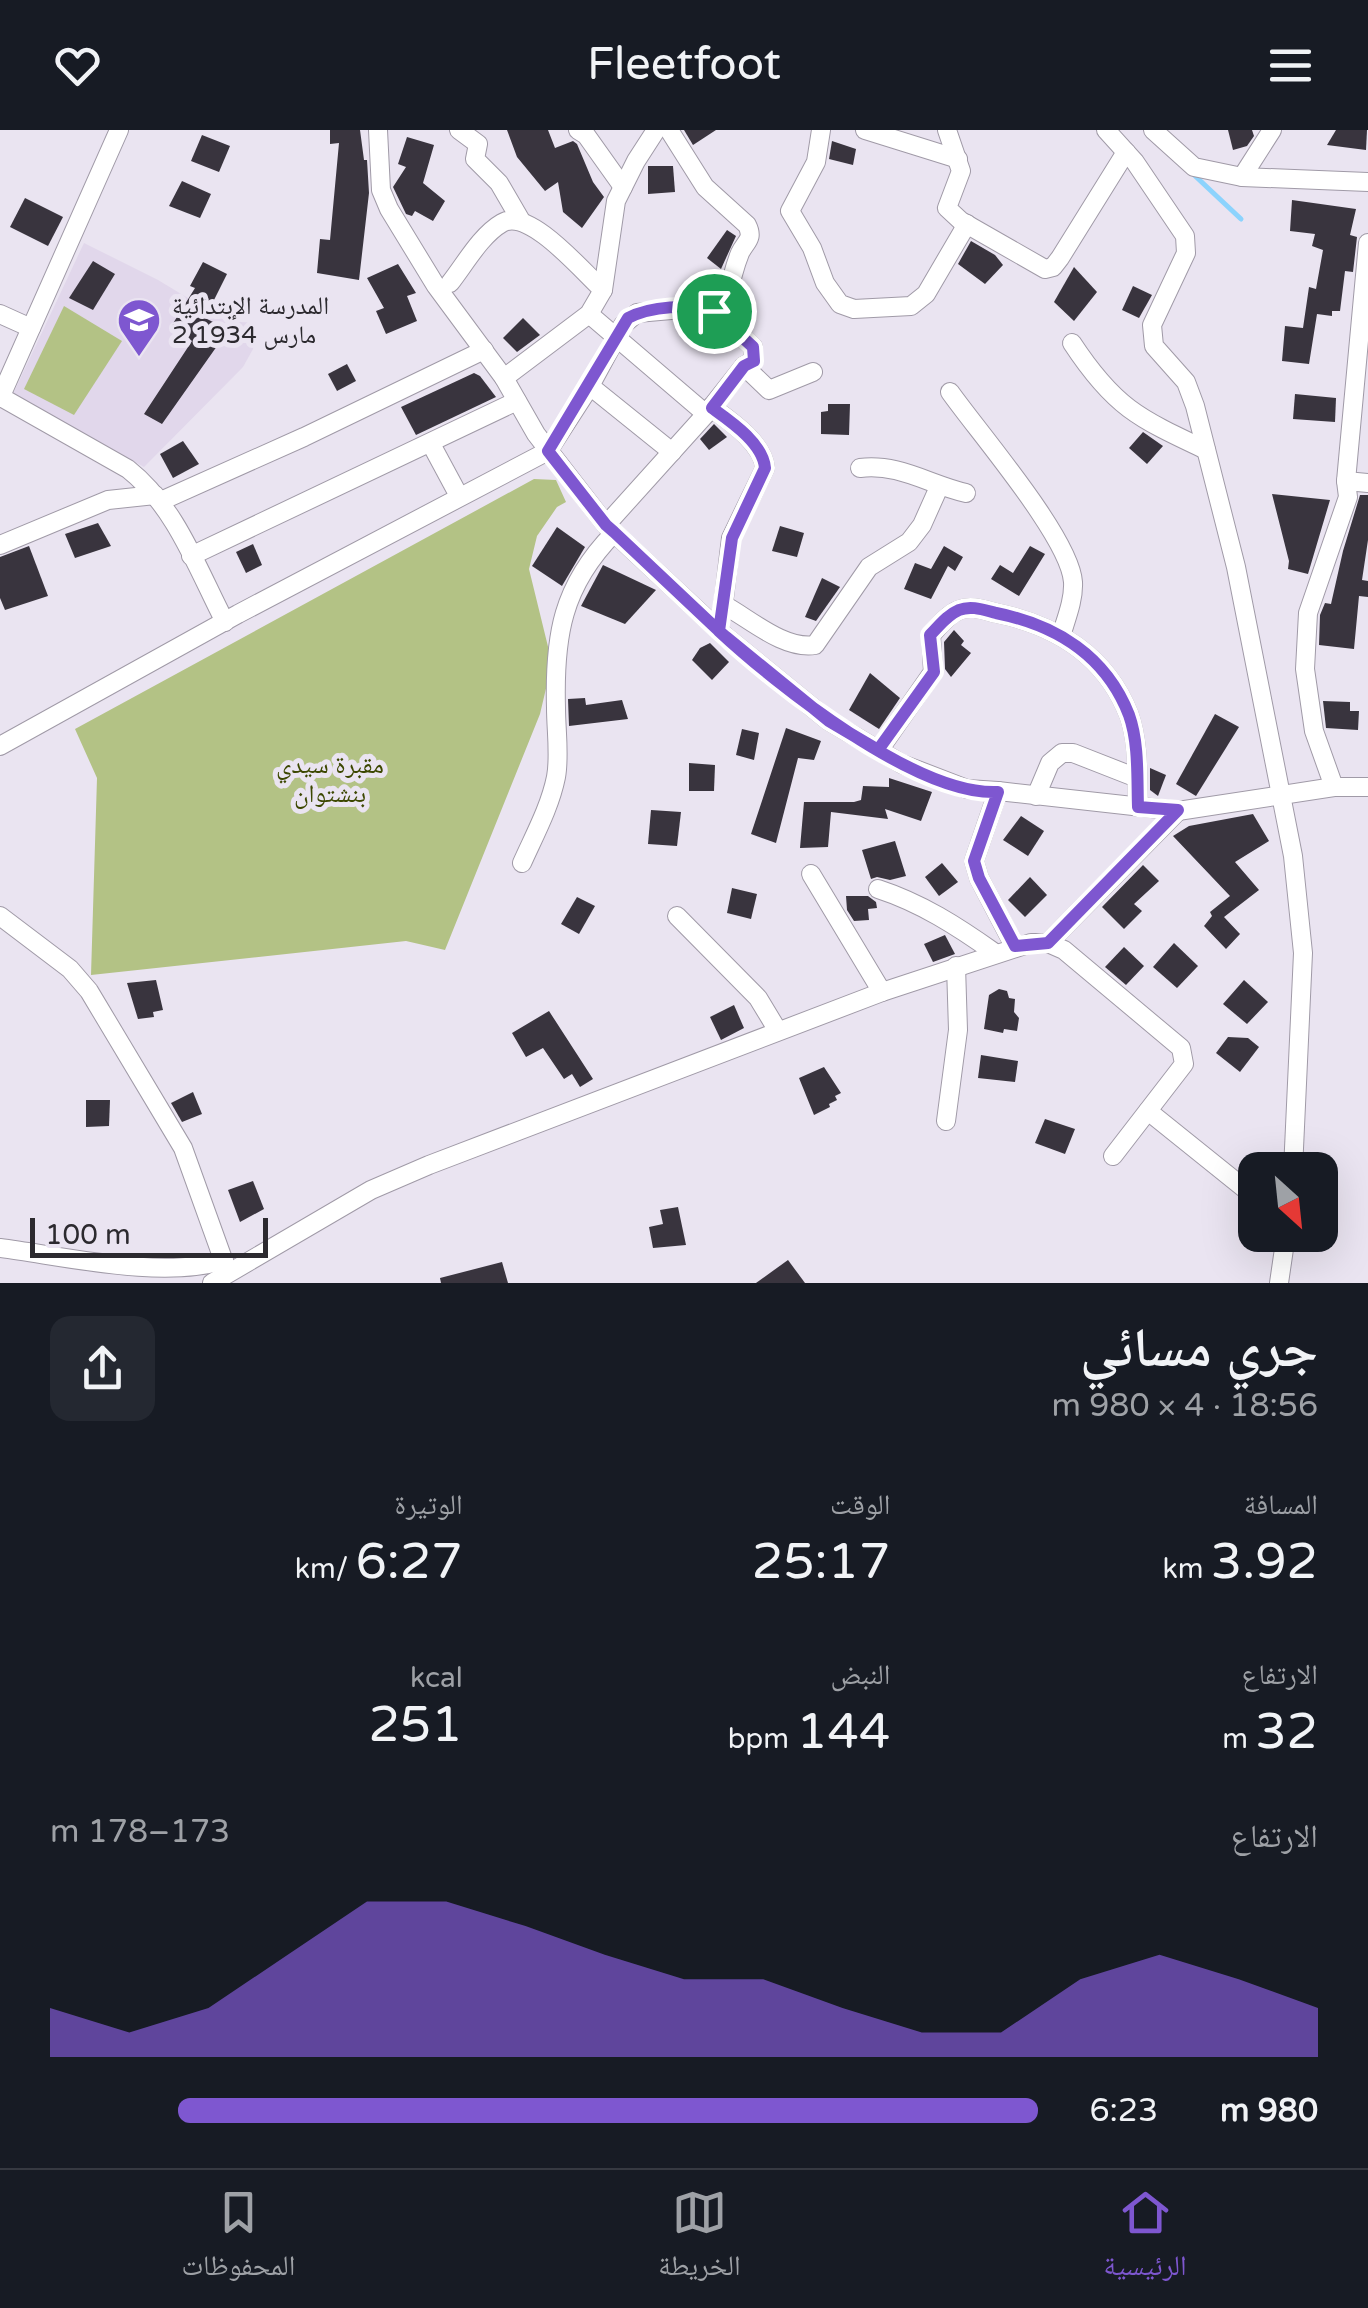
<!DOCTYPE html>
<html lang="ar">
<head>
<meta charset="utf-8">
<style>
	:root { --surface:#171b24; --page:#242831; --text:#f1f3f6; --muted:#9ea1a6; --line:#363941; --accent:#7e57d0 }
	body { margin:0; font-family:"Varela Round","Noto Naskh Arabic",sans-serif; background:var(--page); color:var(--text); direction:rtl; height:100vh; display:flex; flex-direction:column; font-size:38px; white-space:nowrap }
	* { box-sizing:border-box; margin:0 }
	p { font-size:32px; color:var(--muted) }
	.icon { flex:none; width:55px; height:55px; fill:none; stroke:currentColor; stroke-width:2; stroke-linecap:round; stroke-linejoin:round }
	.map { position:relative; height:1153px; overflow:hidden; direction:ltr }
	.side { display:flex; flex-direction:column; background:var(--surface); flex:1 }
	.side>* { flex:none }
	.needle { width:65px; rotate:153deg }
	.controls { position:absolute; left:1238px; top:1022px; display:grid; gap:20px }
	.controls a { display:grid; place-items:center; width:100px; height:100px; border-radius:20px; background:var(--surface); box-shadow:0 10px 40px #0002; font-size:50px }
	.scale { position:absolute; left:30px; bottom:25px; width:238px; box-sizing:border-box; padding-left:10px; border:5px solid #2c2a2f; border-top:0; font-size:28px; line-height:35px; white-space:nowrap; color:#2c2a2f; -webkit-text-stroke:8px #eae4f1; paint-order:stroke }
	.pin { position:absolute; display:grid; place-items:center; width:85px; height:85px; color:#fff; margin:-42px; border:5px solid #fff; border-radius:50%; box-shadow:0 2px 10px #0007 }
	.round { display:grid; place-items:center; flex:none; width:105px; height:105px; border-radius:20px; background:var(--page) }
	.overview { display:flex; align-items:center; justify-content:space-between; height:170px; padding:0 50px }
	h1 { font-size:55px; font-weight:600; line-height:75px }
	.stats { display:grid; grid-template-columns:repeat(3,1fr); gap:15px; height:170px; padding:10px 50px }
	.stats div { display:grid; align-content:center }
	.stats b { font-size:50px; font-weight:600 }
	.stats small { font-size:28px; font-weight:400 }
	.stats p { font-size:28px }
	.chart { height:280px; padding:20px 50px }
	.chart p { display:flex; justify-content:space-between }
	.chart svg { width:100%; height:180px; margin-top:10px; fill:var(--accent); opacity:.7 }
	ul { padding:0 50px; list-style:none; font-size:32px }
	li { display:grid; grid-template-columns:160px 120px 1fr; align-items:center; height:75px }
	li i { height:25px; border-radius:12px; background:var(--accent) }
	header { display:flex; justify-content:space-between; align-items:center; height:130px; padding:0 50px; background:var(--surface); font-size:45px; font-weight:600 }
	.tab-bar { display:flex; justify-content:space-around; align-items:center; height:140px; border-top:2px solid var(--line); background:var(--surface); font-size:28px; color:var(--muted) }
	.tab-bar a { display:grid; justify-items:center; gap:5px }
	.tab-bar .current { color:var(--accent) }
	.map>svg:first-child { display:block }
	.built { fill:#e1d7eb }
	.green { fill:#b3c285 }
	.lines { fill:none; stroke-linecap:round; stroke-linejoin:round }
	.stream { stroke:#8cd3fd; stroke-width:5 }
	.building { fill:#39343e }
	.street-casing { stroke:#a09aa7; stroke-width:20 }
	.street { stroke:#fff; stroke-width:18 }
	.route-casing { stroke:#fff; stroke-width:20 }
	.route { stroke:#7e57d0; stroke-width:12 }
	.labels { text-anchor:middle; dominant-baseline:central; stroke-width:10; stroke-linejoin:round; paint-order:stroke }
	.poi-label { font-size:25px; fill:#2c2a2f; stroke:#eae4f1; text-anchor:start }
	.park-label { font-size:25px; fill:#3c4701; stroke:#eae4f1 }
</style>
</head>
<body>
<header><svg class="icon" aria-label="menu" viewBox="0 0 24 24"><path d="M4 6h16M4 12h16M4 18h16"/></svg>Fleetfoot<svg class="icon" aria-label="heart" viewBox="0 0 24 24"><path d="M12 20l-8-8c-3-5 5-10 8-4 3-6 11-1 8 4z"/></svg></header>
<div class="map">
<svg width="1368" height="1153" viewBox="0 0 1368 1153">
	<rect width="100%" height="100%" fill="#eae4f1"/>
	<path class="built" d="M 84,113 L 158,150 L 226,191 L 256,193 L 253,219 L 243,237 L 144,337 L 13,264 Z"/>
	<g class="green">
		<path d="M 64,176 L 122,211 L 74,285 L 24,259 Z"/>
		<path d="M 534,349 L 556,350 L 566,372 L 557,377 L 537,406 L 529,439 L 552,533 L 540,584 L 445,820 L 406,811 L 91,845 L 97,648 L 75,599 Z"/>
	</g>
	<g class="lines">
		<path class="stream" d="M 1192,43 L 1241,89"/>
	</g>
	<g class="building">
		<path d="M 330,0 L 360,0 L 364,30 L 367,30 L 369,63 L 359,150 L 317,143 L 320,109 L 330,110 L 339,13 L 330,14 Z"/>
		<path d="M 507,0 L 548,0 L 555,18 L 573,11 L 577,14 L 593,52 L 604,67 L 582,98 L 563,82 L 558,52 L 545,61 L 517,27 Z"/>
		<path d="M 684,0 L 716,0 L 693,15 Z"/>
		<path d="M 1228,0 L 1252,0 L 1254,6 L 1247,16 L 1233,20 Z"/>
		<path d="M 1336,0 L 1367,0 L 1366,20 L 1327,15 Z"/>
		<path d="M 202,5 L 230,16 L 219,42 L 191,31 Z"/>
		<path d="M 407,7 L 434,15 L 423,53 L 445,71 L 433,91 L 415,81 L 412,86 L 406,84 L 393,57 L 406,37 L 398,34 Z"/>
		<path d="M 832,11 L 856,19 L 853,35 L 829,29 Z"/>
		<path d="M 648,36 L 673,36 L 675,62 L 648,64 Z"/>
		<path d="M 182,51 L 211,64 L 200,88 L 169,76 Z"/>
		<path d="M 25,68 L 63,87 L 48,116 L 10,97 Z"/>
		<path d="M 1292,70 L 1356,79 L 1350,105 L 1357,107 L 1353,142 L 1345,141 L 1340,181 L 1332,181 L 1332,186 L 1317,184 L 1309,234 L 1282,231 L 1285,196 L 1303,198 L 1309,157 L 1316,159 L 1323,120 L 1312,116 L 1315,104 L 1290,101 Z"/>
		<path d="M 727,100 L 736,106 L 721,139 L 707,128 Z"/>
		<path d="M 971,111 L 995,125 L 1003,135 L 985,154 L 958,134 Z"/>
		<path d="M 93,131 L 115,144 L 93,180 L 69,168 Z"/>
		<path d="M 203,132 L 227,144 L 205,188 L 213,192 L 206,201 L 222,209 L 162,294 L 144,284 L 192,211 L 172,195 L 195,158 L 190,156 Z"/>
		<path d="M 398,134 L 416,163 L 407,166 L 417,191 L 386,204 L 376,181 L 384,178 L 367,148 Z"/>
		<path d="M 1074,137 L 1097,162 L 1074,191 L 1054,172 Z"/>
		<path d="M 1133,156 L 1152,165 L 1139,188 L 1122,180 Z"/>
		<path d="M 523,188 L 540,205 L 517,222 L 503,208 Z"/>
		<path d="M 347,234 L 356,251 L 337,261 L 328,244 Z"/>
		<path d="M 474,243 L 480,246 L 496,267 L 416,305 L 401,277 Z"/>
		<path d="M 1295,264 L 1336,268 L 1335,292 L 1293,289 Z"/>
		<path d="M 828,274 L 850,274 L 849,305 L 821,304 L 821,282 L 828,281 Z"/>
		<path d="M 714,294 L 727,307 L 709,320 L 700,309 Z"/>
		<path d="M 1143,302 L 1163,316 L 1147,334 L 1129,318 Z"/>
		<path d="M 183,311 L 199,334 L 173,348 L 160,324 Z"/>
		<path d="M 1272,364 L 1330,370 L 1308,444 L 1288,439 L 1289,431 Z"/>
		<path d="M 1360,365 L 1368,365 L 1368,410 L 1362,450 L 1368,451 L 1368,467 L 1359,466 L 1354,519 L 1319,515 L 1320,485 L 1325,473 L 1331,474 L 1343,421 Z"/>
		<path d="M 98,393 L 111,416 L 75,428 L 65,404 Z"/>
		<path d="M 780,396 L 804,403 L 797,427 L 772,421 Z"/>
		<path d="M 557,397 L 585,417 L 562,456 L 532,436 Z"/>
		<path d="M 253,414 L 262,435 L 246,443 L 236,422 Z"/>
		<path d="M 29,416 L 48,466 L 5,480 L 0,468 L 0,427 Z"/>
		<path d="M 944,416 L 963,427 L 955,441 L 948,436 L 931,469 L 904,459 L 915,433 L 931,439 Z"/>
		<path d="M 1030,416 L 1045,424 L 1019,466 L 991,449 L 1000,435 L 1013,443 Z"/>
		<path d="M 603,435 L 656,460 L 625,494 L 581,476 Z"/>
		<path d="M 822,448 L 840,457 L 816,491 L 805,487 Z"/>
		<path d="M 954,500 L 964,511 L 961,515 L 971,523 L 951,547 L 945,539 L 944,512 Z"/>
		<path d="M 710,513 L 729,532 L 712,550 L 692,530 L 700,518 Z"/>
		<path d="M 870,543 L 900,568 L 879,599 L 849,580 Z"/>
		<path d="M 585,568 L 586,575 L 622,570 L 628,589 L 569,596 L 568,569 Z"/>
		<path d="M 1323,571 L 1350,572 L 1350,581 L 1359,581 L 1358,600 L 1326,598 Z"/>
		<path d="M 1215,584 L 1239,597 L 1196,666 L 1176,654 Z"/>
		<path d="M 786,598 L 821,611 L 814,630 L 798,628 L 776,713 L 751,704 Z"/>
		<path d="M 742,599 L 759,603 L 754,630 L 736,625 Z"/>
		<path d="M 689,633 L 715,635 L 714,661 L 689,661 Z"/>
		<path d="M 1150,638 L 1166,645 L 1158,666 L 1150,660 Z"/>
		<path d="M 889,648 L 932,662 L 921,691 L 885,679 L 888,689 L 831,682 L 828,717 L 800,718 L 804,672 L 854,672 L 861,670 L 863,656 L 889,657 Z"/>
		<path d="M 651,680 L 681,682 L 677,716 L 648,714 Z"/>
		<path d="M 1253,684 L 1269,711 L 1235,732 L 1259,760 L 1224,787 L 1240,804 L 1226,819 L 1204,796 L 1212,786 L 1210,782 L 1230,766 L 1173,706 L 1189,696 Z"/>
		<path d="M 1021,686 L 1044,701 L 1028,726 L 1003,710 Z"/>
		<path d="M 895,711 L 906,746 L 890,750 L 877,747 L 871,749 L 862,720 Z"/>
		<path d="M 942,733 L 958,752 L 939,766 L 925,747 Z"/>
		<path d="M 1143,735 L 1159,751 L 1134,774 L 1142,781 L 1124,799 L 1102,777 Z"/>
		<path d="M 1030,747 L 1047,765 L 1025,787 L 1008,770 Z"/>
		<path d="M 732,758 L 757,764 L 751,789 L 727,783 Z"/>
		<path d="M 846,766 L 868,766 L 876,772 L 877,778 L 868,779 L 869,790 L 854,791 L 847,780 Z"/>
		<path d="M 577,767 L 595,776 L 579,804 L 561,794 Z"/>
		<path d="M 945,805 L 955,824 L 933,832 L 924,814 Z"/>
		<path d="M 1174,813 L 1198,836 L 1177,858 L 1153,837 Z"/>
		<path d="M 1124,817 L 1144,836 L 1126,855 L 1105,837 Z"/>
		<path d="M 156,850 L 163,880 L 153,882 L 154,887 L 138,889 L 127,853 Z"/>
		<path d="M 1244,850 L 1268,872 L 1247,894 L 1223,874 Z"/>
		<path d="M 999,859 L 1007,861 L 1009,868 L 1015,869 L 1014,882 L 1019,888 L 1017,901 L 1004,899 L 1003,903 L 984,899 L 989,865 Z"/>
		<path d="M 734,875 L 744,898 L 721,910 L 710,887 Z"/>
		<path d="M 549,881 L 593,949 L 580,957 L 572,944 L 564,949 L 543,918 L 526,927 L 512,903 Z"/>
		<path d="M 1228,907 L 1248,908 L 1259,917 L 1240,942 L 1216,923 Z"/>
		<path d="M 981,925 L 1018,931 L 1015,952 L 978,948 Z"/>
		<path d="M 824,937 L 841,963 L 835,966 L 837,970 L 829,974 L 830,977 L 814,985 L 799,948 Z"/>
		<path d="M 193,962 L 202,984 L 182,992 L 171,973 Z"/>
		<path d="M 86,970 L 110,970 L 109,996 L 86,997 Z"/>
		<path d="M 1045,989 L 1075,999 L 1065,1024 L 1035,1013 Z"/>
		<path d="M 253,1051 L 264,1079 L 240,1092 L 228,1060 Z"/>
		<path d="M 678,1077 L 686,1115 L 653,1118 L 649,1097 L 663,1094 L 660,1080 Z"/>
		<path d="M 788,1130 L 805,1153 L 756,1153 Z"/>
		<path d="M 502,1132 L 508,1153 L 441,1153 L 440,1148 Z"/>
	</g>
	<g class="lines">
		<g class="street-casing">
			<g id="street">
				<path d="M 378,0 L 381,60 L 389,79 L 436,156 L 504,248 L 536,304 L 606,395 L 726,507 L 829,591 L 902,634 L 967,659 L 998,661 L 1178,681 L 1334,657 L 1368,657"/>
				<path d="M 459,0 L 478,14 L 475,29 L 499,53 L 520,89"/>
				<path d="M 578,0 L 586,5 L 623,57"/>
				<path d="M 669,0 L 705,57 L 747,95 C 754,109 746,111 740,123 C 729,150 735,155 714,181"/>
				<path d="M 821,0 L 816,32 L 790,81 L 812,118 L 825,153 L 840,174 L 854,179 L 911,176 L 926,164 L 967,94"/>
				<path d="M 865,0 L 958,29"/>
				<path d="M 947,0 L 961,41 L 947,78 L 961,91 L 1045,139 L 1053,137 L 1060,128 L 1126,22"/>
				<path d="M 1106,0 L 1135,32 L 1185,106 L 1186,123 L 1152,195 L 1154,216 L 1186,252 L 1195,276 L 1236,437 L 1293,726 L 1303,823 L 1293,1040"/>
				<path d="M 1153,0 L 1194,37 L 1242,47 L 1272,0"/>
				<path d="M 1242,47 L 1368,52"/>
				<path d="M 450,153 C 465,134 481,105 502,93 C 529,77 583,142 603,160 L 589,184 L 504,248"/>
				<path d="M 603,160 L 616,71 L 636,31 L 656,0"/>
				<path d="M 0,184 L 31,198"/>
				<path d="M 589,184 L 706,284"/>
				<path d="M 1072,213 C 1114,277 1138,288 1206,320"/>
				<path d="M 590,256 L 672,322"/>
				<path d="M 950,262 C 979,303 1070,408 1073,452 C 1074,470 1066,489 1061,506"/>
				<path d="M 1,267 L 128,339 C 176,377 197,438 225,492"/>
				<path d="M 0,268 L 119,0"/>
				<path d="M 711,277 C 730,291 763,313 765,338 L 731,408 L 722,485"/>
				<path d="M 431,314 L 459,366"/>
				<path d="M 860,338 C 899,333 930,355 966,363"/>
				<path d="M 1346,351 L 1368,353"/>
				<path d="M 161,371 L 304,307 L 484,220"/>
				<path d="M 606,395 L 706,284 L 744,236"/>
				<path d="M 0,415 L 108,370 L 155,365"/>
				<path d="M 191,426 L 517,271"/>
				<path d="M 724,475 C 750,489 784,520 815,515 L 869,437 L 909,412 L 922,395 L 939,357"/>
				<path d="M 0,616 L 238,484 L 548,321 L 590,256 L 623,195 L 637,183 L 694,178 L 714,181 L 753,217 L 753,231 L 744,236 L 769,260 L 813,242"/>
				<path d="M 879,620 L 933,542 L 931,505 C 939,496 947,485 959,480 C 971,475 984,480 996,483 C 1056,495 1106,526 1129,585 C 1139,613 1137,647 1138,677"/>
				<path d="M 1334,657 L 1314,601 L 1305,539 L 1308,483 L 1348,367 L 1346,351 L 1368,113"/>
				<path d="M 998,661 L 974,731 L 979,748 L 1015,817"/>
				<path d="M 1036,666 L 1050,633 L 1062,623 L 1073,623 L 1137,648"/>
				<path d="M 522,733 C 534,706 550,677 556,647 C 560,626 556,600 556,578 C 554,506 562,456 614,403"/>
				<path d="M 811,744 L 882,862"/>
				<path d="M 878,759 C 921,773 957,796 995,823"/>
				<path d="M 0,786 L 70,839 L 89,861 L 183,1018 L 228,1143"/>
				<path d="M 677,786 L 758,868 L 778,901"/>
				<path d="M 1048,813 L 1178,681"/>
				<path d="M 1148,981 L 1255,1067"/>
				<path d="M 946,991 L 958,900 L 956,836"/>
				<path d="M 0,1118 C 63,1126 164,1150 224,1130"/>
				<path d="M 212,1153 L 371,1060 L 429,1035 L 882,862 L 1031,813 L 1048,813 L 1064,820 L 1181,918 L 1184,934 L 1113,1026"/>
				<path d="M 1279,1153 L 1286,1105"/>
			</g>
		</g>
		<use href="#street" class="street"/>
	</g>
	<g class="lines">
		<g class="route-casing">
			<path id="route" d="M 714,181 L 753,217 L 754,231 L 744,236 L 712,278 C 730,291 763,313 765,338 L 732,408 L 719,501 C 777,555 917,666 998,662 L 974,731 L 979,748 L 1015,816 L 1048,813 L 1178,680 L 1138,677 C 1137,648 1139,613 1129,585 C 1106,526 1056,495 996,483 C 984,480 971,475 959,480 C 947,485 939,496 930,505 L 934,542 L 878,620 L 829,591 L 726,507 L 719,501 L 614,402 L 606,395 L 548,321 L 628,188 C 651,176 689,174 714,181"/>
		</g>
		<use href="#route" class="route"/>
	</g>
	<defs>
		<g id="school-pin" transform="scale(2.25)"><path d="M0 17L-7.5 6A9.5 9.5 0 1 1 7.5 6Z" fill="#7e57d0" stroke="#eae4f1"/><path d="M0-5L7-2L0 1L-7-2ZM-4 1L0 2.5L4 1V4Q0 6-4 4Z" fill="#fff"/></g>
	</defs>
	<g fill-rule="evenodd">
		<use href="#school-pin" x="139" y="190"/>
	</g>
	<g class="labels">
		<g class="poi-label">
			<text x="172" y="176">المدرسة الإبتدائية<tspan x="172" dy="29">2 مارس 1934</tspan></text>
		</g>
		<g class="park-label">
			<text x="330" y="635">مقبرة سيدي<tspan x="330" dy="29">بنشتوان</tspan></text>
		</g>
	</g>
</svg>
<div class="controls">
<a><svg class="needle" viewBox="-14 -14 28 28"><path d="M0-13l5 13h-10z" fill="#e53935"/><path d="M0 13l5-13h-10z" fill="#9ea1a6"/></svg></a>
</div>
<div class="scale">100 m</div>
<div class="pin" style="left:714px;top:181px;background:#1e9e55"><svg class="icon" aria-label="arrive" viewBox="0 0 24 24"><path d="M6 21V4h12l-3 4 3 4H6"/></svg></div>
</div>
<section class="side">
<div class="overview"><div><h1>جري مسائي</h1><p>18:56 · 4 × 980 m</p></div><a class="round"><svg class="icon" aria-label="share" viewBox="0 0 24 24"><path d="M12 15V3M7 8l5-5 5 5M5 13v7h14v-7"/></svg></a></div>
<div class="stats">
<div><p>المسافة</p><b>3.92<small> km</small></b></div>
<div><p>الوقت</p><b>25:17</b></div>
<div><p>الوتيرة</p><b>6:27<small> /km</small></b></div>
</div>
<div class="stats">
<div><p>الارتفاع</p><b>32<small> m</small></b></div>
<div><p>النبض</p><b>144<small> bpm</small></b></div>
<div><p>kcal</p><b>251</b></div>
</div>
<div class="chart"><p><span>الارتفاع</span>173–178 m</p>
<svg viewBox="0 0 160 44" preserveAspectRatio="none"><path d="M0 44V32L10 38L20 32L30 19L40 6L50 6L60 12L70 19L80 25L90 25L100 32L110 38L120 38L130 25L140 19L150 25L160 32V44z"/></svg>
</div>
<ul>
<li><b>980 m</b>6:23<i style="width:87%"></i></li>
</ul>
</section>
<nav class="tab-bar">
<a class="current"><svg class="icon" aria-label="home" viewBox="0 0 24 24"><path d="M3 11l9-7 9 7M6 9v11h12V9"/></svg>الرئيسية</a>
<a><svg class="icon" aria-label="map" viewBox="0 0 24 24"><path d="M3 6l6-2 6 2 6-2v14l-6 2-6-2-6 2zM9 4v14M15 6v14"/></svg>الخريطة</a>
<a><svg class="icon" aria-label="saved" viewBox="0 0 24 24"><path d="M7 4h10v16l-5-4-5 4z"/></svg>المحفوظات</a>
</nav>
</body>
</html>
